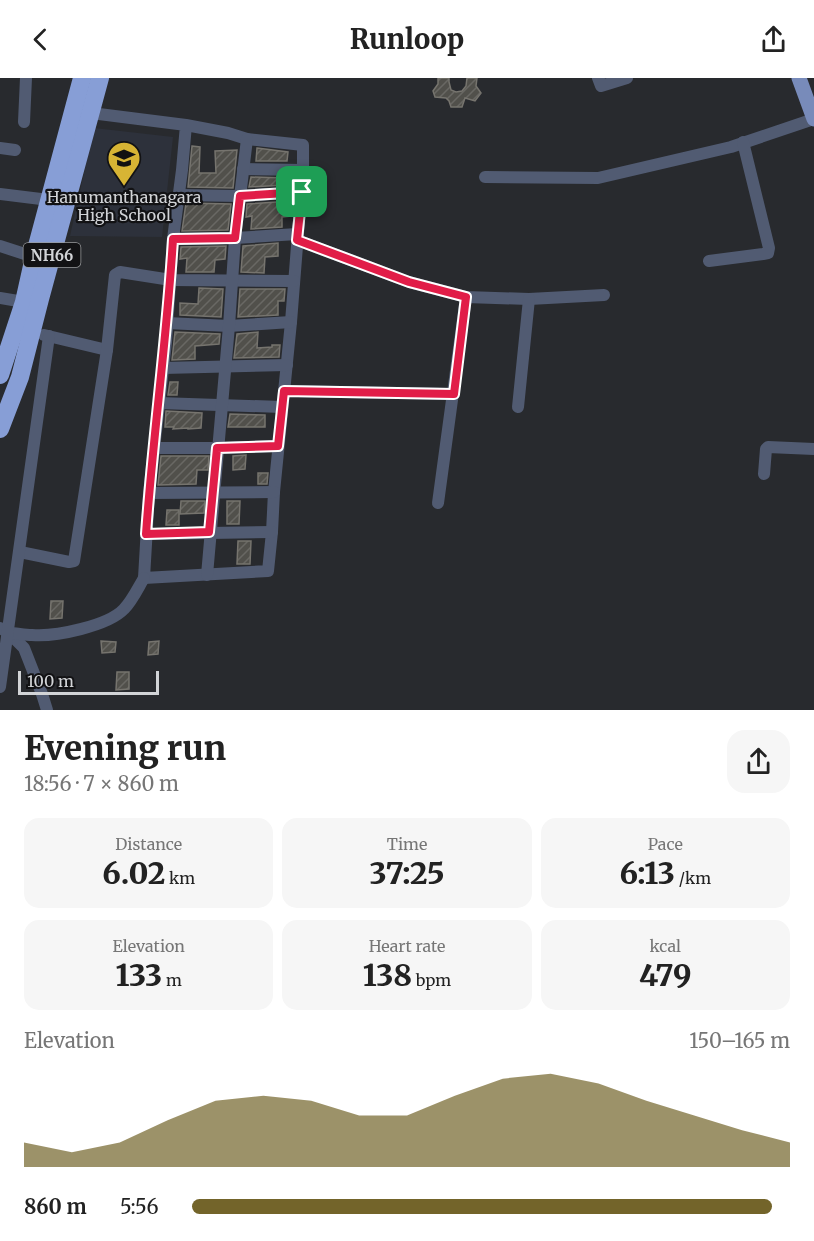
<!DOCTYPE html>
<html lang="en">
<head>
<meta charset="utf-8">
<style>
	:root { --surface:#fff; --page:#f6f6f6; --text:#222; --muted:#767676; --accent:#73642a }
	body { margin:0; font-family:Merriweather,serif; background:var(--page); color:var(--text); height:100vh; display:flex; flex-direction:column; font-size:22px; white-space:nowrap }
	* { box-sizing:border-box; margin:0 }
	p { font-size:20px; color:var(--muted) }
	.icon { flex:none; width:33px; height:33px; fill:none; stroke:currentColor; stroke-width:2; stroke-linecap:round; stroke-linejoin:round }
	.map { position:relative; height:632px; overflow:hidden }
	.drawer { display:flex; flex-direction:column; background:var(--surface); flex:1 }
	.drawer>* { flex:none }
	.scale { position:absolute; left:18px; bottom:15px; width:141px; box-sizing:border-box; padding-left:6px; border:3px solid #d2d4d7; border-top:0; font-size:16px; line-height:21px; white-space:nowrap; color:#d2d4d7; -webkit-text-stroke:4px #121214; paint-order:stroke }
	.pin { position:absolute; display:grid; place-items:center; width:51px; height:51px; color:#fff; margin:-26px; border-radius:12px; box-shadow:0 3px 9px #0006 }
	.round { display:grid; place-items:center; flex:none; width:63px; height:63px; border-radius:18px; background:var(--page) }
	.headline { display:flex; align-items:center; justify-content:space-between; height:102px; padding:0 24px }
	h1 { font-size:33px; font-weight:800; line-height:45px }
	.metrics { display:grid; grid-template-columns:repeat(3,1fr); gap:9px; height:102px; padding:6px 24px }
	.metrics div { display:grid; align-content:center; border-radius:15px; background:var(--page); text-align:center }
	.metrics b { font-size:30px; font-weight:800 }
	.metrics small { font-size:16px; font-weight:400 }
	.metrics p { font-size:16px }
	.chart { height:168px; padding:12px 24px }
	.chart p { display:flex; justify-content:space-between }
	.chart svg { width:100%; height:108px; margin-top:6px; fill:var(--accent); opacity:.7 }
	ul { padding:0 24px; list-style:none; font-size:20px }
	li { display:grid; grid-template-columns:96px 72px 1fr; align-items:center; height:45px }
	li i { height:15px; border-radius:8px; background:var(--accent) }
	header { display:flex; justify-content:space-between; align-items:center; height:78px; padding:0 24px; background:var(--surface); font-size:27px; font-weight:800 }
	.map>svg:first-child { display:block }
	.built { fill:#2d313b }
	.building { fill:url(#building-hatch); stroke:#76746e; stroke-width:1.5 }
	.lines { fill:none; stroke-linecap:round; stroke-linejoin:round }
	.minor { stroke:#515b72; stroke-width:12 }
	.major { stroke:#788bba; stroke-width:15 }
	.highway { stroke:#879ed6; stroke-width:18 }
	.route-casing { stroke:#fff; stroke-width:12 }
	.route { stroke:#e11d48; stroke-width:8 }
	.labels { text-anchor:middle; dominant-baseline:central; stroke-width:4.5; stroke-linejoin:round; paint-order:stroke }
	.shield { fill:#121214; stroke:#989a9c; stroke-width:1.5 }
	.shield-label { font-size:15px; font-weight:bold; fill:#d2d4d7 }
	.poi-label { font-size:16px; fill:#d2d4d7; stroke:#121214 }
</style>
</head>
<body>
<header><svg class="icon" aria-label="back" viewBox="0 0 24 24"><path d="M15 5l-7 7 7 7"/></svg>Runloop<svg class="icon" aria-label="share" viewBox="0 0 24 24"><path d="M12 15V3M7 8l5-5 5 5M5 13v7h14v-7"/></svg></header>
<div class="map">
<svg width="814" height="632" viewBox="0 0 814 632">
	<defs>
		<pattern id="building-hatch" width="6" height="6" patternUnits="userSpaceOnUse" patternTransform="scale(1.5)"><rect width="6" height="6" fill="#51504b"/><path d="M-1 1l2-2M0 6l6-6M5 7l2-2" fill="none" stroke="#696864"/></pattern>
	</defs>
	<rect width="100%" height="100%" fill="#282a2e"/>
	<path class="built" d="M 94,50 L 173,59 L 162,159 L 70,158 Z"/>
	<g class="building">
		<path d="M 438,0 L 449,0 L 449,4 L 451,12 L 456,14 L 462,13 L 466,8 L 467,0 L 477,0 L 476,8 L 481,15 L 475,23 L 465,20 L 462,29 L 451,29 L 449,23 L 446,20 L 435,19 L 433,13 L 438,6 Z"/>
		<path d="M 192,68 L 200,69 L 199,95 L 216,95 L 215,73 L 237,72 L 233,110 L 188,109 Z"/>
		<path d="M 257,70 L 288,74 L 287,83 L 256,83 Z"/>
		<path d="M 251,99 L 286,100 L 285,107 L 249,109 Z"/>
		<path d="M 292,123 L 291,138 L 282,139 L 282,149 L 251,151 L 252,138 L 246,139 L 247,126 Z"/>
		<path d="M 186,125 L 231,126 L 228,152 L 182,153 Z"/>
		<path d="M 278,165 L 278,178 L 265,179 L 264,195 L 241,194 L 243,168 Z"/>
		<path d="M 226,168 L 225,181 L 215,182 L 214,194 L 186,194 L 187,180 L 180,181 L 181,169 Z"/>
		<path d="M 199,210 L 223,211 L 221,239 L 180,237 L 180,225 L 198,226 Z"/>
		<path d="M 240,211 L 285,211 L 284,223 L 278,223 L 278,237 L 238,239 Z"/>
		<path d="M 175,254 L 220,256 L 219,266 L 195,268 L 195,281 L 172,282 Z"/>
		<path d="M 258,254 L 257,270 L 272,269 L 272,267 L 280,267 L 279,279 L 234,280 L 237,256 Z"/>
		<path d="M 170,304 L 178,304 L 177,317 L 168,317 Z"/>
		<path d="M 166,333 L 202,335 L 201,350 L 188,351 L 188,350 L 173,351 L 174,349 L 165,349 Z"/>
		<path d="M 230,336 L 265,337 L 265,349 L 228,349 Z"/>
		<path d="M 246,377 L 245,391 L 233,392 L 233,378 Z"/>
		<path d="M 161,378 L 209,378 L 208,392 L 197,392 L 196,406 L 158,407 Z"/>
		<path d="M 258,395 L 268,395 L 267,406 L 258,406 Z"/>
		<path d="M 181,423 L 205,423 L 204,435 L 180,436 Z"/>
		<path d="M 227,423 L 240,423 L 239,446 L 227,446 Z"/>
		<path d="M 167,432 L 179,432 L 179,447 L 166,447 Z"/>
		<path d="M 238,463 L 251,463 L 250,486 L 237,486 Z"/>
		<path d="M 51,523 L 63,523 L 62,540 L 50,541 Z"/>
		<path d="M 101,563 L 116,564 L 115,574 L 102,575 Z"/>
		<path d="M 159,563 L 158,576 L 148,577 L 149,564 Z"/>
		<path d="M 117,594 L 129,594 L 129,611 L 116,612 Z"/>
	</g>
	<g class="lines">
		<g class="minor">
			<path d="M 598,0 L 601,8 L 627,0"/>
			<path d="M 91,35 L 186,47 L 228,55 L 247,61 L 303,67 L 303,92 L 291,244 L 274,414 L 272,454 L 268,493 L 144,500 L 149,415 L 166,264 L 173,161 L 182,92 L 186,47"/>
			<path d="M 24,44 L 26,0"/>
			<path d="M 0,70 L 15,72"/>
			<path d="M 243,91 L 303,92"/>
			<path d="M 485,99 L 598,100 L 731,69 L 814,41"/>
			<path d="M 0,116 L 49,122"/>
			<path d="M 178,117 L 240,118 L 302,114"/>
			<path d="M 173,161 L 235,160 L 297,156"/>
			<path d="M 297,162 L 409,204 L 466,219 L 529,221 L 604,217"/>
			<path d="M 0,168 L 34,179"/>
			<path d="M 709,183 L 763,176 L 768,175 L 769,170 L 743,64"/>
			<path d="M 0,220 L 24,224"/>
			<path d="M 167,245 L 229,248 L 291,244"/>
			<path d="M 44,257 L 107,272"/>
			<path d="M 163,290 L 287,287"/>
			<path d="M 284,313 L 454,316"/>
			<path d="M 159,325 L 282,329"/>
			<path d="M 518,329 L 529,221"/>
			<path d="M 154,370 L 217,370 L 278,368"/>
			<path d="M 764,396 L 766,371 L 768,369 L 814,371"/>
			<path d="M 149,415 L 274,414"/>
			<path d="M 438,425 L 466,219"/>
			<path d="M 146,456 L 272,454"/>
			<path d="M 20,474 L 69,484 L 74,483 L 107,272 L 115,197 L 120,194 L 171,202 L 294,203"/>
			<path d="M 207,497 L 229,248 L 235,160 L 247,61"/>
			<path d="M 0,550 L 9,555 L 24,570 L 42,616 L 47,632"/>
			<path d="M 9,555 C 16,555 24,557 32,557 C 55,559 108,548 124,531 C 132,523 138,510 144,500"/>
			<path d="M 0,609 L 49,258"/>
		</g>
		<path class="major" d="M 799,0 L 814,41"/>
		<g class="highway">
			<path d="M 0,297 L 24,224 L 34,179 L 82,0"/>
			<path d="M 0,351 L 20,299 L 40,221 L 100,0"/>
		</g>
	</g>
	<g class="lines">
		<g class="route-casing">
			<path id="route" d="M 302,114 L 297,162 L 409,204 L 466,219 L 454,316 L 284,313 L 278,368 L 217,370 L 209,454 L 146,456 C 153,357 167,260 173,161 L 235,160 L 240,118 Z"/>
		</g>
		<use href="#route" class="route"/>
	</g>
	<defs>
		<g id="school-pin" transform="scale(1.725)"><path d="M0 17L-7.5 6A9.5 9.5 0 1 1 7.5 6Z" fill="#d7b434" stroke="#121214"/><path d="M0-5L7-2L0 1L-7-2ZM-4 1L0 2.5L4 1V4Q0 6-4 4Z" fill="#111"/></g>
	</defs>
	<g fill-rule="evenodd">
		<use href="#school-pin" x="124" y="80"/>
	</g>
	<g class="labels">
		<rect class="shield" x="23.5" y="165" width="57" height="24" rx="4.5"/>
		<g class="shield-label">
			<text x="52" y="177">NH66</text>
		</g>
		<g class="poi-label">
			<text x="124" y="119">Hanumanthanagara<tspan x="124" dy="18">High School</tspan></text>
		</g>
	</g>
</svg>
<div class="scale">100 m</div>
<div class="pin" style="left:302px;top:114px;background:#1e9e55"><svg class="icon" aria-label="arrive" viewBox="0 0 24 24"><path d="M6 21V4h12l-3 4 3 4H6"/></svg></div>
</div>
<section class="drawer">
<div class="headline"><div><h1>Evening run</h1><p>18:56 · 7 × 860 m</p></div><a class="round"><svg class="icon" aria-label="share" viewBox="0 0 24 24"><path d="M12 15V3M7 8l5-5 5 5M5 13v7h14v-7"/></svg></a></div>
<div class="metrics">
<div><p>Distance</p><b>6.02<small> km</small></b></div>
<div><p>Time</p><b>37:25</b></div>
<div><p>Pace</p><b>6:13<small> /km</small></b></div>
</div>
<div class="metrics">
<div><p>Elevation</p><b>133<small> m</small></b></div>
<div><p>Heart rate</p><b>138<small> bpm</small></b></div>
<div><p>kcal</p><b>479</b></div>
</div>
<div class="chart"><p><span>Elevation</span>150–165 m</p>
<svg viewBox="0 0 160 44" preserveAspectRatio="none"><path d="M0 44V34L10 38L20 34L30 25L40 17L50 15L60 17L70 23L80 23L90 15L100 8L110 6L120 10L130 17L140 23L150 29L160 34V44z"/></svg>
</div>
<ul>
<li><b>860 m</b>5:56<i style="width:97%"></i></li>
</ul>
</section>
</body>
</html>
